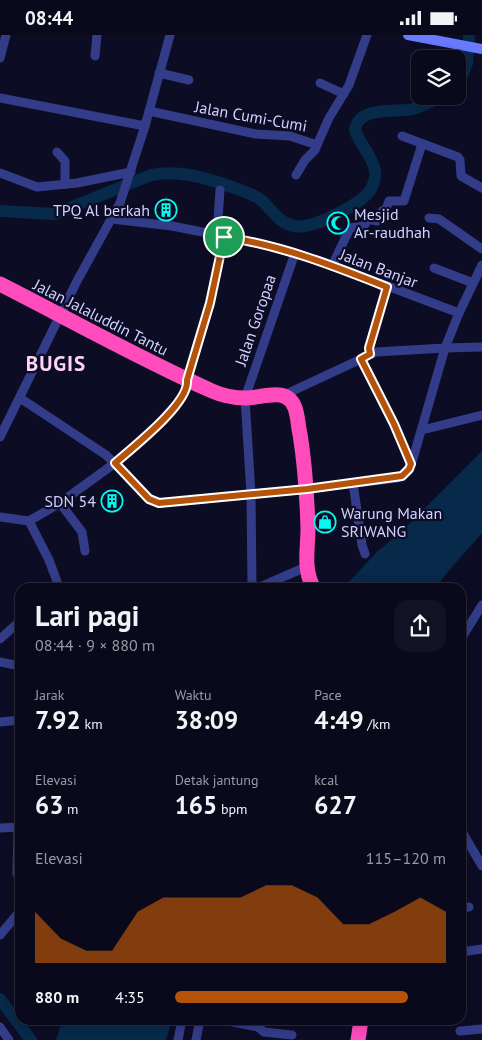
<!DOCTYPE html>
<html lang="id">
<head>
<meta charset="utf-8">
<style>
	:root { --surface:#0a091c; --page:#131225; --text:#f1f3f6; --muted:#999aa3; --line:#2a2a3b; --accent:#b45309 }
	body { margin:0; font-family:"PT Sans",sans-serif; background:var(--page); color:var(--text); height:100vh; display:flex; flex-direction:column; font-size:19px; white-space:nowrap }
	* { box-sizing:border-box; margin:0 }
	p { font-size:16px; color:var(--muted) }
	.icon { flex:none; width:28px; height:28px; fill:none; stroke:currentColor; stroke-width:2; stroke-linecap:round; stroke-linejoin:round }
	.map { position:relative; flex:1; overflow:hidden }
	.details { position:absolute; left:15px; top:548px; width:451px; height:442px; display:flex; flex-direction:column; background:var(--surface); border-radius:15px; box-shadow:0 2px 12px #0003,0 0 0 1px var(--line) }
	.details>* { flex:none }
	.buttons { position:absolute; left:411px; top:15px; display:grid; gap:10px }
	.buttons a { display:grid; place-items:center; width:55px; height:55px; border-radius:10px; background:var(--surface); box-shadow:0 2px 12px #0003,0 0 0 1px var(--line); font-size:25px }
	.pin { position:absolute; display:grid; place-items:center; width:42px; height:42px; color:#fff; margin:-21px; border:2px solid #fff; border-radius:50%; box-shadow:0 1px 5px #0007 }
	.round { display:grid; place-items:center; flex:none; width:52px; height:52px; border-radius:15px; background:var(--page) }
	.summary { display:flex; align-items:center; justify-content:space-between; height:85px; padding:0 20px }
	h1 { font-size:28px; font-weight:600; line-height:38px }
	.stats { display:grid; grid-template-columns:repeat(3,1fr); gap:8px; height:85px; padding:5px 20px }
	.stats div { display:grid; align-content:center }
	.stats b { font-size:25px; font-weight:600 }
	.stats small { font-size:14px; font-weight:400 }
	.stats p { font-size:14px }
	.chart { height:140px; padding:10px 20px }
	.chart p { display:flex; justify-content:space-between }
	.chart svg { width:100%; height:90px; margin-top:5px; fill:var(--accent); opacity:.7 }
	ul { padding:0 20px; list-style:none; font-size:16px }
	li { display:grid; grid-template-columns:80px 60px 1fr; align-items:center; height:38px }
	li i { height:12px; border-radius:6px; background:var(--accent) }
	.status { display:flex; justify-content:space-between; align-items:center; height:35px; padding:0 25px; background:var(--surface); direction:ltr }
	.status svg { height:14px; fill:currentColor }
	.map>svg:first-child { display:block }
	.water { fill:#07294a }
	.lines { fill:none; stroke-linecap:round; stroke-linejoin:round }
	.river { stroke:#07294a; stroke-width:12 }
	.street { stroke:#333c89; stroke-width:9 }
	.secondary { stroke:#687aff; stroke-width:10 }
	.highway { stroke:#ff4cbc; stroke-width:15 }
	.route-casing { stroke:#fff; stroke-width:10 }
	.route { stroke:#b45309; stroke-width:6 }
	.labels { text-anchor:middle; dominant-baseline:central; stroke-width:4.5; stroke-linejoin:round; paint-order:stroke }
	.street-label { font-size:16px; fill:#d1d2ff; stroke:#0d0c25 }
	.poi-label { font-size:16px; fill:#d1d2ff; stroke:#0d0c25; text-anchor:end }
	.district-label { font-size:21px; font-weight:bold; letter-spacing:1px; fill:#ffd3f5; stroke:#0d0c25 }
</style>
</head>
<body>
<div class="status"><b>08:44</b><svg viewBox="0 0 49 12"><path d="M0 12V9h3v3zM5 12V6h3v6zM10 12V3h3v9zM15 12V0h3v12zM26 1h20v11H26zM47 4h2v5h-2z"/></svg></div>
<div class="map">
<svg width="482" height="1005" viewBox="0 0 482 1005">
	<rect width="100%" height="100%" fill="#0d0c25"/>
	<g class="water">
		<path d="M 482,416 L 482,498 L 450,534 L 436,552 L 344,552 L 378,516 L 402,496 Z"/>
		<path d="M 62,985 L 172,985 L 166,1005 L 56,1005 Z"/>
	</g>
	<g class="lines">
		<g class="river">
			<path d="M 458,51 L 467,28 L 469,0"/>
			<path d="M 0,176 L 55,179 L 151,140 C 179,135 203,142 229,151 C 240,155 252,158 261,165 C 272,174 278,188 294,191 C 312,195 357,171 369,157 C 373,152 376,143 375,136 C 373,121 359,109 355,95 C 359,70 395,78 413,74 C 423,71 433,66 442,61"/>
			<path d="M 0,964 L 31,1005"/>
		</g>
		<g class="street">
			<path d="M 95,21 L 97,0"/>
			<path d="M 0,23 L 6,0"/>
			<path d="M 159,38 L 189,45"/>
			<path d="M 320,48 L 344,59"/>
			<path d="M 0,63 L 145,91"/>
			<path d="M 149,76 L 256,99 L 290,101 L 317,110 L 329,83 L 349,50 L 367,0"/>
			<path d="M 402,101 L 458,122 L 460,125 L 461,141 L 482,153"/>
			<path d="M 57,117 L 65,126 L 65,149"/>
			<path d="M 0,138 L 37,152 L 77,148 L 131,137"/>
			<path d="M 296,140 L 305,125 L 315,115 L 317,110"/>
			<path d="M 429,183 L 439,184 L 482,214"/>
			<path d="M 112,184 L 172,191 L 258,208 L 321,226 L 459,278"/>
			<path d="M 217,200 L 220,155"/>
			<path d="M 332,231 L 350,193 L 364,191 L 368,184 L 377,186 L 382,176 L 386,174 L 389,166 L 404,166 L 422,109"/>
			<path d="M 434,233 L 473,248"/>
			<path d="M 370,319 L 369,313 L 387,252"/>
			<path d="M 361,324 L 394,389 L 411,429"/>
			<path d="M 284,360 L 376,317 L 445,313 L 459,278 L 482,230"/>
			<path d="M 20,363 L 106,420 L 149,463 L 159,468 L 164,468 L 307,454 L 397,443 C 408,439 411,431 414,420 L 445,313 L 482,312"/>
			<path d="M 422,395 L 482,380"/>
			<path d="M 0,402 L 77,246 L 120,168 L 145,91 L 170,0"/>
			<path d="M 353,448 L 362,510 L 365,519"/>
			<path d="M 60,468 L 82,497 L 85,516"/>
			<path d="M 0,482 L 29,486 L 60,468 L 115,428 L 157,390 L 182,363 L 186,355 L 187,345 L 210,268 L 224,202"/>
			<path d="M 29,486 L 49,525 L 59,552"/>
			<path d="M 252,552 L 251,459 L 245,363 L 295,218"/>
			<path d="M 260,552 L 306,532"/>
			<path d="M 0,604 L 20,586"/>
			<path d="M 461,604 L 482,570"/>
			<path d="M 0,627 L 20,631"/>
			<path d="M 0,687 L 20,685"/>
			<path d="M 0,793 L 20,792"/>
			<path d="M 18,793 L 17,836 L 17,839 L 20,840"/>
			<path d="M 461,795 L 482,831"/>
			<path d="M 461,873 L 469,872"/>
			<path d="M 19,880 L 20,860"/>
			<path d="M 0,900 L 20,876"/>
			<path d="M 461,917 L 482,914"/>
			<path d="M 223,985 L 258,992 L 264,997 L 292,1000"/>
			<path d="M 0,992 L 9,1005"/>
			<path d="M 460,996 L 482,994"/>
			<path d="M 178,1005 L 182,985"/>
			<path d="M 196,1005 L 200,985"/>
		</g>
		<path class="secondary" d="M 408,0 L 482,14"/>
		<g class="highway">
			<path d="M 0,249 C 71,285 140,324 212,356 C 223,361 234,363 246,363 C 263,363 287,351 295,373 C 298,381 298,391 300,399 C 305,430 307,462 308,493 C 308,514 303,533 313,552"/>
			<path d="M 358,1005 L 361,985"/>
		</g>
	</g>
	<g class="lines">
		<g class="route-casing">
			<path id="route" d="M 224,202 C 281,210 334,231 387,252 L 369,313 L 370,319 L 361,324 L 394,389 L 411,429 L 409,434 L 402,441 L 307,454 L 159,468 L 149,464 L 115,428 C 132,413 190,368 187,345 L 210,268 Z"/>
		</g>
		<use href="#route" class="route"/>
	</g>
	<defs>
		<g id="building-ring" transform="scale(1.125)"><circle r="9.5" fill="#0d0c25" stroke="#00fcef" stroke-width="1.5"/><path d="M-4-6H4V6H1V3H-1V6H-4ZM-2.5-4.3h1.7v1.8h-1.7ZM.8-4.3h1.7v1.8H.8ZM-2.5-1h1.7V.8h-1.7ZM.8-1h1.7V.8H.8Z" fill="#00fcef"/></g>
		<g id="mosque-ring" transform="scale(1.125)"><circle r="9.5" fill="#0d0c25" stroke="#00fcef" stroke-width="1.5"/><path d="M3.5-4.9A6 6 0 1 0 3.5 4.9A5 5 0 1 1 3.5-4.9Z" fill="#00fcef"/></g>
		<g id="shop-ring" transform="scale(1.125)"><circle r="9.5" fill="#0d0c25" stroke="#00fcef" stroke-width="1.5"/><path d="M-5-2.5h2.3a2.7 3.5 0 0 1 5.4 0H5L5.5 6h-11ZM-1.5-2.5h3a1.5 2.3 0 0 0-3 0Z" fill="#00fcef"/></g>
	</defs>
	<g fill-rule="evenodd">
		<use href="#building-ring" x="166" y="175"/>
		<use href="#mosque-ring" x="338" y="188"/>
		<use href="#building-ring" x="112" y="466"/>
		<use href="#shop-ring" x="325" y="487"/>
	</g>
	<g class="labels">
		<g class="street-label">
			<text transform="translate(251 81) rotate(10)">Jalan Cumi-Cumi</text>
			<text transform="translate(379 233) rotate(21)">Jalan Banjar</text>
			<text transform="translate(101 282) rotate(27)">Jalan Jalaluddin Tantu</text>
			<text transform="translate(255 285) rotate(-71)">Jalan Goropaa</text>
		</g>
		<g class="poi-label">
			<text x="150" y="175">TPQ Al berkah</text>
			<text x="354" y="179" text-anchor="start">Mesjid<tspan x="354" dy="18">Ar-raudhah</tspan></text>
			<text x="96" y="466">SDN 54</text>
			<text x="341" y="478" text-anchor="start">Warung Makan<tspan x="341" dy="18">SRIWANG</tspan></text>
		</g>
		<g class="district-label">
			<text x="56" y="328">BUGIS</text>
		</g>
	</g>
</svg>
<div class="buttons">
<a><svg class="icon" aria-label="layers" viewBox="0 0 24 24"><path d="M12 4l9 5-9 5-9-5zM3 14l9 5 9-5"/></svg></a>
</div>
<div class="pin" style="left:224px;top:202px;background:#1e9e55"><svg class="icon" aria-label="arrive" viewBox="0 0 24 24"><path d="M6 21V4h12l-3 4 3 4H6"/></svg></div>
<section class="details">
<div class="summary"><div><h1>Lari pagi</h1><p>08:44 · 9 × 880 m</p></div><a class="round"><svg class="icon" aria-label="share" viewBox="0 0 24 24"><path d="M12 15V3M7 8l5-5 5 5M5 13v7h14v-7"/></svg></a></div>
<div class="stats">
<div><p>Jarak</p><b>7.92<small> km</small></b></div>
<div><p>Waktu</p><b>38:09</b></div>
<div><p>Pace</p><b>4:49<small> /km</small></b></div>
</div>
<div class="stats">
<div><p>Elevasi</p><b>63<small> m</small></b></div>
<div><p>Detak jantung</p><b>165<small> bpm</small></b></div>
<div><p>kcal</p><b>627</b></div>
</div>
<div class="chart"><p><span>Elevasi</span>115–120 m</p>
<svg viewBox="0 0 160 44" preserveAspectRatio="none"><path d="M0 44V19L10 32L20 38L30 38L40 19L50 12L60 12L70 12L80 12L90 6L100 6L110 12L120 25L130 25L140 19L150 12L160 19V44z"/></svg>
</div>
<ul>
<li><b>880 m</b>4:35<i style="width:86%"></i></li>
</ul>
</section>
</div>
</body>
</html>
